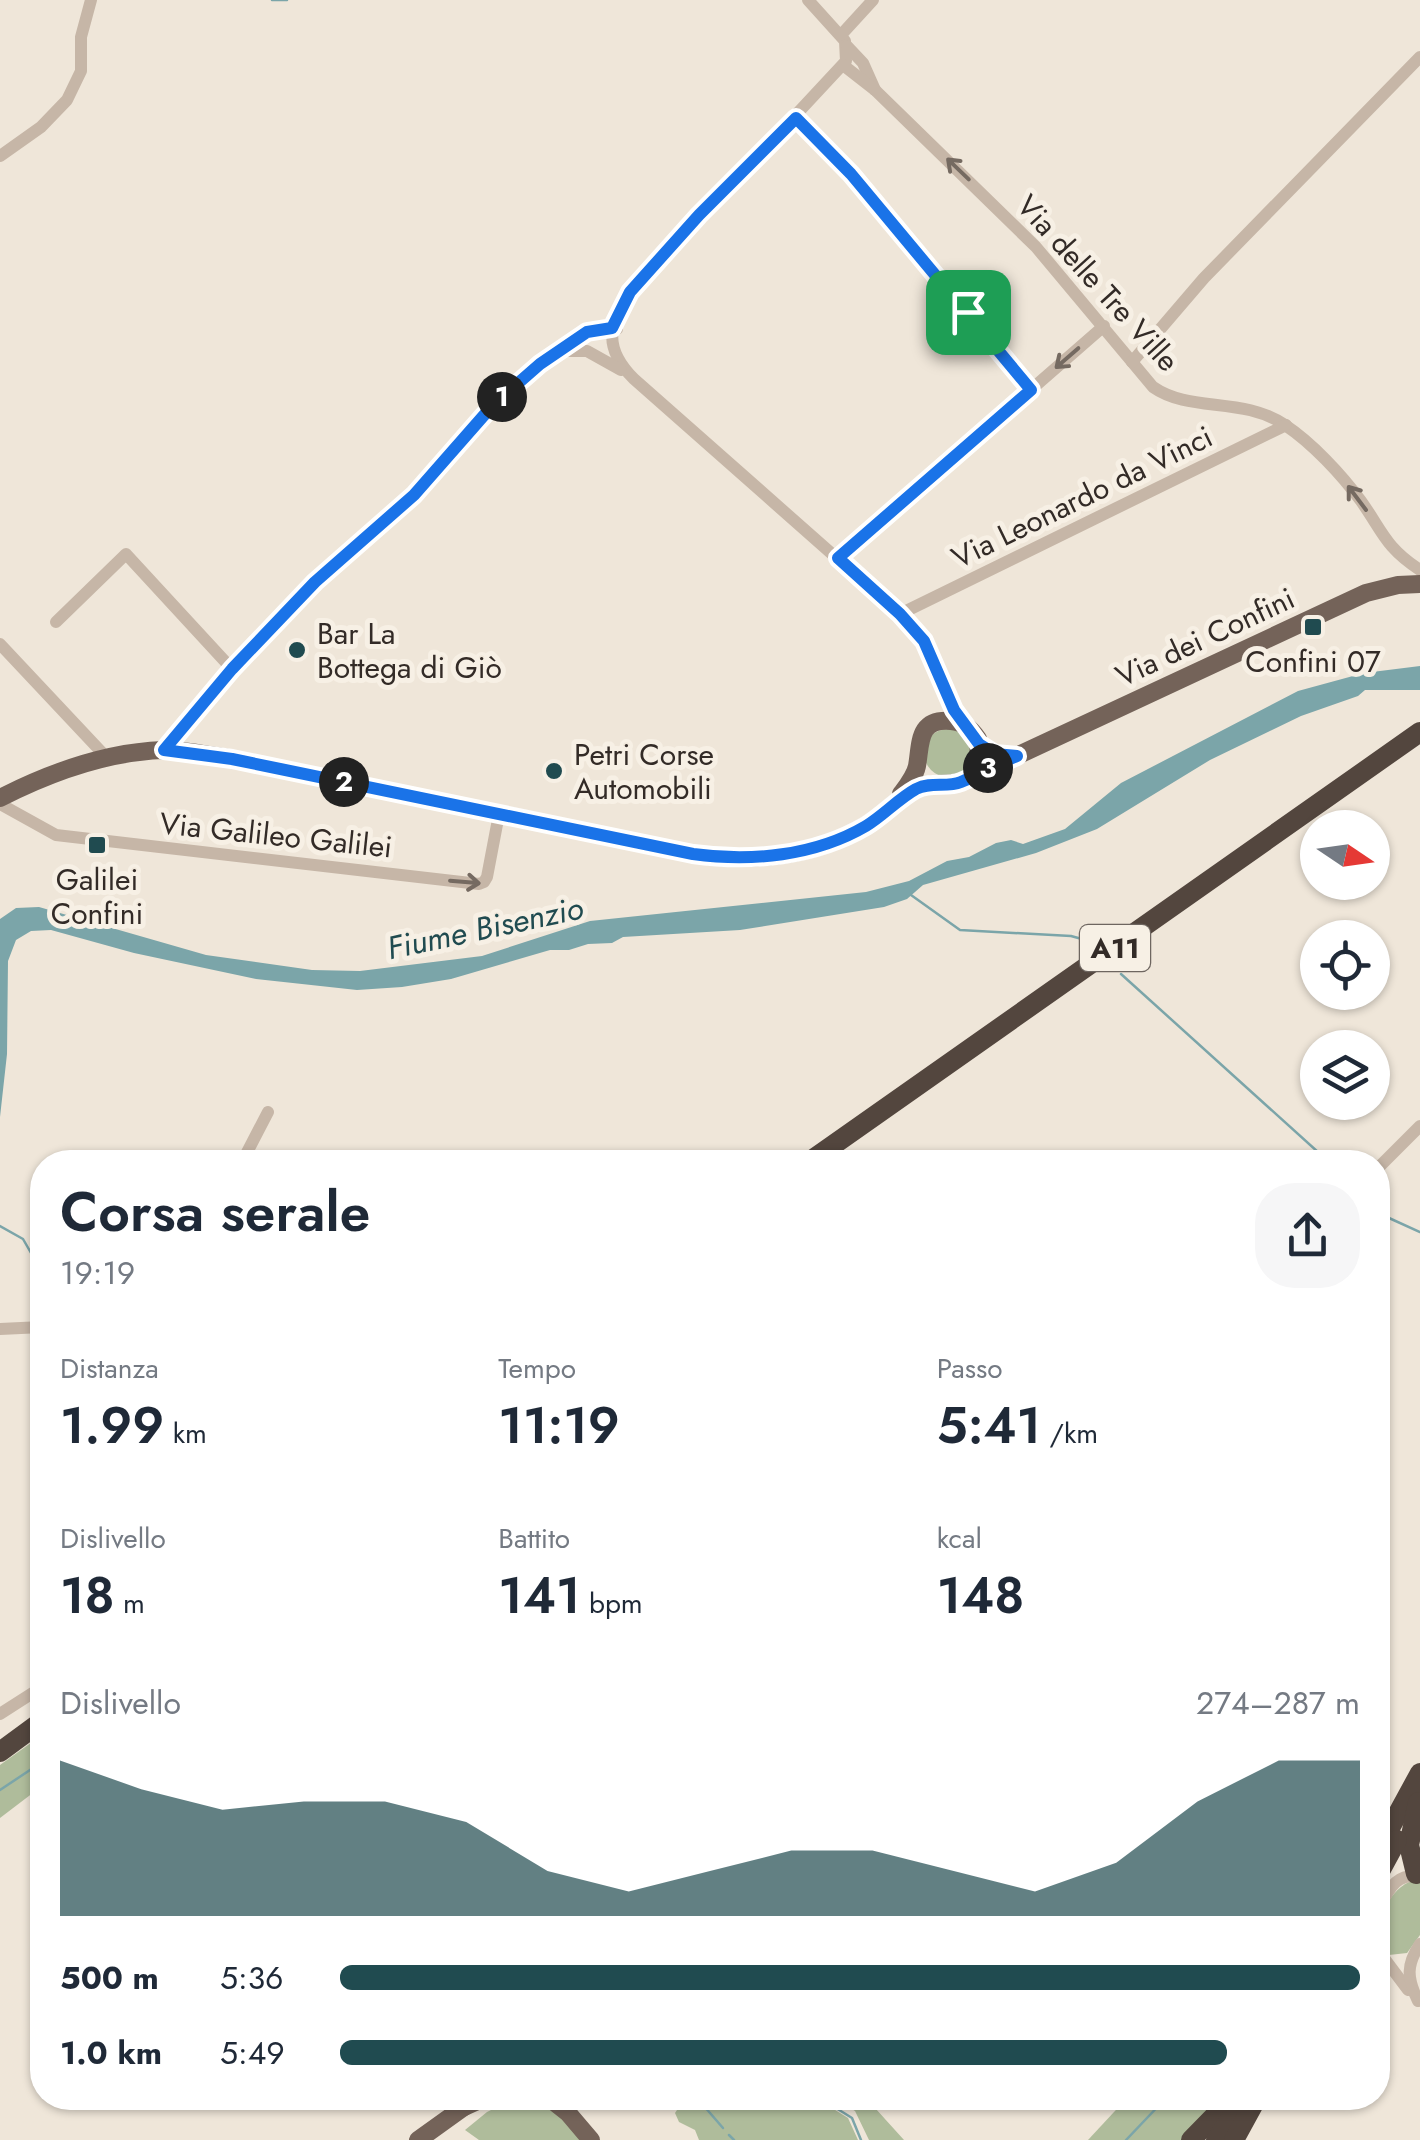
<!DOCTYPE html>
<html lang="it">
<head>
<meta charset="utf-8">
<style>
	:root { --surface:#fff; --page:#f6f6f7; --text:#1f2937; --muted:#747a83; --accent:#204b50 }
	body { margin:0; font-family:Jost,sans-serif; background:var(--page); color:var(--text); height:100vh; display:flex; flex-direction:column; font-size:38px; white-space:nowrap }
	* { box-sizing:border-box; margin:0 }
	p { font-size:32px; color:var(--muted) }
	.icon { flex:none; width:55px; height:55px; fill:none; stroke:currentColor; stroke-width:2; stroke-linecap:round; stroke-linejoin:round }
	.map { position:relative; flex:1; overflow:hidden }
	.drawer { position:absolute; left:30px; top:1150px; width:1360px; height:960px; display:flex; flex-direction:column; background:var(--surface); border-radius:40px; box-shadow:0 2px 8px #0004 }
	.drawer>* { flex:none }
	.needle { width:65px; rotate:103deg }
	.tools { position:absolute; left:1300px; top:810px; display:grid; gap:20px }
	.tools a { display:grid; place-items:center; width:90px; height:90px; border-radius:50%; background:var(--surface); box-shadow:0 2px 8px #0004; font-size:50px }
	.pin { position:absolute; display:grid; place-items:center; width:85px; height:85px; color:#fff; margin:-42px; border-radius:20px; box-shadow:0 5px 15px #0006 }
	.km { position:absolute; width:50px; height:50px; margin:-25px; border-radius:50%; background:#222; color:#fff; font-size:28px; line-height:50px; text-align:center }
	.round { display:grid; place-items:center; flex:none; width:105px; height:105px; border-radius:40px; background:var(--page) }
	.overview { display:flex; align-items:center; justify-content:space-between; height:170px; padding:0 30px }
	h1 { font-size:55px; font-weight:600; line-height:75px }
	.stats { display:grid; grid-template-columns:repeat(3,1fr); gap:15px; height:170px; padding:10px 30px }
	.stats div { display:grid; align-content:center }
	.stats b { font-size:50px; font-weight:600 }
	.stats small { font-size:28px; font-weight:400 }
	.stats p { font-size:28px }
	.chart { height:280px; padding:20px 30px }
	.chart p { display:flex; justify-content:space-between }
	.chart svg { width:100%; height:180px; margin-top:10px; fill:var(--accent); opacity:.7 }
	ul { padding:0 30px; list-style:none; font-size:32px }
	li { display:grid; grid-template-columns:160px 120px 1fr; align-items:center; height:75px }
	li i { height:25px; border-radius:12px; background:var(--accent) }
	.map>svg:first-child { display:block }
	.green { fill:#afbc9b }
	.water { fill:#7ba5a9 }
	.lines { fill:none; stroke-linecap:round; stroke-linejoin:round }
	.stream { stroke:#7ba5a9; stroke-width:2.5 }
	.minor { stroke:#c6b6a7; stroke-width:12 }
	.major { stroke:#746359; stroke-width:18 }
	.highway { stroke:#53463e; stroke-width:20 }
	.oneway { stroke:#756a61 }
	.route-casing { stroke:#fff; stroke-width:20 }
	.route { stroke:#1a73e8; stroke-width:12 }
	.poi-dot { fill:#204b50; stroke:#f7f0e5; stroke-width:4 }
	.labels { text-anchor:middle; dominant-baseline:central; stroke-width:10; stroke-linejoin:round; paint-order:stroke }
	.shield { fill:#f7f0e5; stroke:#6e6660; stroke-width:2.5 }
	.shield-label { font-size:28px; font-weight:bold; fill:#332b27 }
	.street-label { font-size:30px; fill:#332b27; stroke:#f7f0e5 }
	.poi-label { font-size:30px; fill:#332b27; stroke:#f7f0e5; text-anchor:start }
	.water-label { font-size:32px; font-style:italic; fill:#204b50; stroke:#f7f0e5 }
</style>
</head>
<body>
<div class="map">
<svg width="1420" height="2140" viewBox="0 0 1420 2140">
	<rect width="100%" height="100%" fill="#efe6d9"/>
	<g class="green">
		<circle cx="948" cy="753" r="24"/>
		<path d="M 42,1735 L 42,1786 L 0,1818 L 0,1765 Z"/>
		<path d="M 1409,1882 L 1420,1882 L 1420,1935 L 1407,1953 L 1389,1955 L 1378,1946 C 1377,1923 1386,1893 1409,1882 Z"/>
		<path d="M 515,2098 C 548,2098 562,2117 583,2140 L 479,2140 L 465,2130 L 487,2112 Z"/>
		<path d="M 666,2098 L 816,2098 L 848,2118 L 858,2140 L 699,2140 L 695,2130 L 679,2122 L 675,2113 L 677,2110 Z"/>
		<path d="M 834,2098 L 866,2098 L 904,2140 L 869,2140 L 855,2111 Z"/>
		<path d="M 1127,2098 L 1223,2098 L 1186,2140 L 1088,2140 Z"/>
	</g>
	<path class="water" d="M 1420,666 L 1420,690 L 1365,690 L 1358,696 L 1301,716 L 1210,760 L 1097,829 L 1036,853 L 923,885 L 907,899 L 884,907 L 740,930 L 623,937 L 612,943 L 588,944 L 569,950 L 550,950 L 451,979 L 402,987 L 357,990 L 256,979 L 134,953 L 51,930 L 31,931 L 16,940 L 8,961 L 7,1054 L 0,1117 L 0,919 L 16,908 L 39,907 L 206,955 L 312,970 L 360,971 L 482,956 L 590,921 L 866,892 L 909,881 L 947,861 L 969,857 L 996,843 L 1011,840 L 1023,844 L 1065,829 L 1121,783 L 1298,691 L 1364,673 Z"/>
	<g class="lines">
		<g class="stream">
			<path d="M 272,0 L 287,0"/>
			<path d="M 911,895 L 960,930 L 1071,936 L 1100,944"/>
			<path d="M 1121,974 L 1329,1162"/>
			<path d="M 1378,1209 L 1389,1218 L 1420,1232"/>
			<path d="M 0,1226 L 23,1239 L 42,1272"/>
			<path d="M 0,1790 L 42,1762"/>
			<path d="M 697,2098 L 723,2128"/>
			<path d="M 820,2098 L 852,2118 L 861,2140"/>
			<path d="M 729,2135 L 734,2140"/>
			<path d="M 1126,2140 L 1166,2098"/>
		</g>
		<g class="minor">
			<path d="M 808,0 L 845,41 L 846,61 L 631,292 C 607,325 604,349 634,379 L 900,614 L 930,651 L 961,723"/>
			<path d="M 841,35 L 873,0"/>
			<path d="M 847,46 L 863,63 L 875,90"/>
			<path d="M 843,65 L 875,90 L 1036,247 L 1153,387 C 1190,413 1242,396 1285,425 C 1312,443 1341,474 1361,501 C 1383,532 1385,547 1420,570"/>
			<path d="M 796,118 L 851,174 L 1031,389"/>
			<path d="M 0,156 L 41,127 L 67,100 L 81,71 L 81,37 L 91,0"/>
			<path d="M 564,351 L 587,351 L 621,370"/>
			<path d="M 1132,362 L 1204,278 L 1420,57"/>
			<path d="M 838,558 L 1104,326"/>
			<path d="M 900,614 L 1286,425"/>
			<path d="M 56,622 L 126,554 L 232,669"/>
			<path d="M 0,644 L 108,759"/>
			<path d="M 164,750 L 232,669 L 315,582 L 414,495 L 493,405 L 540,365 L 587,332 L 603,328 L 617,329"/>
			<path d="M 0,804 L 56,835 L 479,884 L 484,882 L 487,877 L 499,814"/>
			<path d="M 242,1162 L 268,1112"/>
			<path d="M 1378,1168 L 1420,1126"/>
			<path d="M 0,1329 L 42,1327"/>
			<path d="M 0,1714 L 42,1687"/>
			<path d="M 1378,1909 C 1389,1890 1395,1873 1420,1876"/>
			<path d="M 1384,1958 L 1408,1990"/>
			<path d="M 1418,2001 C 1407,1978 1406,1965 1420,1944"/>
		</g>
		<g class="major">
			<path d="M 901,794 C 907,786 915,776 917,766 C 921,744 917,718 951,721 C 964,722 971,729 978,739 L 979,757 L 971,775"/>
			<path d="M 0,798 C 49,773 108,752 163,750 C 186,750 210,755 233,759 L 693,854 C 750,863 817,856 867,825 C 885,814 899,797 918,788 C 933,781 948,786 963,781 L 1366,593 L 1398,585 L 1420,584"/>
			<path d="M 470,2098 L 464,2107 L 484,2098"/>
			<path d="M 549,2098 L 568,2113 L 591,2140"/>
			<path d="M 418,2140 L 464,2107"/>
		</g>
		<g class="highway">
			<path d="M 809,1162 L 1420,732"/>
			<path d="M 0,1752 L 42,1721"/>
			<path d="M 1378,1850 L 1420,1773"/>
			<path d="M 1416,1874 L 1409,1845 L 1418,1802"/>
			<path d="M 1378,1875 L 1397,1840"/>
			<path d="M 1191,2140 L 1232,2098"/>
			<path d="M 1216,2140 L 1241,2103"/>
			<path d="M 1234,2140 L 1257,2098"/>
		</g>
	</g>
	<defs><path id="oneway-shaft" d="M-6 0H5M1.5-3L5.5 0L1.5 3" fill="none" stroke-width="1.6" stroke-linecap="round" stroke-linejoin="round" transform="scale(2.5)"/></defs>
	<g class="oneway">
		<use href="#oneway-shaft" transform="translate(958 169) rotate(-136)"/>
		<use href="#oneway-shaft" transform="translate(1067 358) rotate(139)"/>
		<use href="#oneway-shaft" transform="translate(1357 498) rotate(-127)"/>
		<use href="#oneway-shaft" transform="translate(465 882) rotate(5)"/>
	</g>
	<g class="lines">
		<g class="route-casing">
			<path id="route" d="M 796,118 L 851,174 L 1031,390 L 838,558 L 900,614 L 924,641 L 954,710 L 979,744 L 995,754 L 1017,756 C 998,764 980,774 961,782 C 946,788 932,781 916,789 C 898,799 884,815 866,826 C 815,856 751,862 693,854 L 232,759 L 164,750 L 232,669 L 315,582 L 414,495 L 493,405 L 540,364 L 587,332 L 612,328 L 630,292 L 699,215 Z"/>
		</g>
		<use href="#route" class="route"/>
	</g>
	<g class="poi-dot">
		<rect x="1303" y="617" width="20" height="20" rx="5"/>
		<circle cx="297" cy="650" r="10"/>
		<circle cx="554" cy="771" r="10"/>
		<rect x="87" y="835" width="20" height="20" rx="5"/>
	</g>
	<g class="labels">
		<rect class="shield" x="1080" y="925" width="70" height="46" rx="8"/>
		<g class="shield-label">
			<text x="1115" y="948">A11</text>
		</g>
		<g class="street-label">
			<text transform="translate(1098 283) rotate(48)">Via delle Tre Ville</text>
			<text transform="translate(1082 497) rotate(-26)">Via Leonardo da Vinci</text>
			<text transform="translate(1205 637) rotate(-25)">Via dei Confini</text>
			<text transform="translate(276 835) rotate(6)">Via Galileo Galilei</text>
		</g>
		<g class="poi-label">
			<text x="317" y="633">Bar La<tspan x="317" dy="34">Bottega di Giò</tspan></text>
			<text x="1313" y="661" text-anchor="middle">Confini 07</text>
			<text x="574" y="754">Petri Corse<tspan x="574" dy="34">Automobili</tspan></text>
			<text x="97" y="879" text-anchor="middle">Galilei<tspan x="97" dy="34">Confini</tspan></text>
		</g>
		<g class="water-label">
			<text transform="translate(485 928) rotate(-12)">Fiume Bisenzio</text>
		</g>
	</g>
</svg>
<div class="tools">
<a><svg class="needle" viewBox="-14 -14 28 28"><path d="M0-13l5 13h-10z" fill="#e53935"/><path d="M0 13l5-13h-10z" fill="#747a83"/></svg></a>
<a><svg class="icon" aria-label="locate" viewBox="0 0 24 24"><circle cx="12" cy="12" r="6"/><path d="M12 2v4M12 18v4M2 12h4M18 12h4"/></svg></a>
<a><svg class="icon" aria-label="layers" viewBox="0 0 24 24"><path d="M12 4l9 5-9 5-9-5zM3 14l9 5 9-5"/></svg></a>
</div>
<div class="pin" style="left:968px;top:312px;background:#1e9e55"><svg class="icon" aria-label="arrive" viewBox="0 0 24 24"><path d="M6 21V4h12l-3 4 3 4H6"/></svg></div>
<b class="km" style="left:502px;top:397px">1</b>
<b class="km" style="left:344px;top:782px">2</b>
<b class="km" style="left:988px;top:768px">3</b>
<section class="drawer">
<div class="overview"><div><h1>Corsa serale</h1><p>19:19</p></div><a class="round"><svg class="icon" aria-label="share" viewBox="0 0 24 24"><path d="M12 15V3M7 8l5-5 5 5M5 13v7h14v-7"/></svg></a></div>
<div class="stats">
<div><p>Distanza</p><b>1.99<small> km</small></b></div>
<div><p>Tempo</p><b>11:19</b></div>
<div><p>Passo</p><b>5:41<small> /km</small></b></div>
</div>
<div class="stats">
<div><p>Dislivello</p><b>18<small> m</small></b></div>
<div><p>Battito</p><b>141<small> bpm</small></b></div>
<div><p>kcal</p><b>148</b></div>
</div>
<div class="chart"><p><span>Dislivello</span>274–287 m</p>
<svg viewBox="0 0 160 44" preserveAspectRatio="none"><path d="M0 44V6L10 13L20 18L30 16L40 16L50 21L60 33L70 38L80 33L90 28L100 28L110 33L120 38L130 31L140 16L150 6L160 6V44z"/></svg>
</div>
<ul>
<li><b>500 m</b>5:36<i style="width:100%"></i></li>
<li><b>1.0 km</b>5:49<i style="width:87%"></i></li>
</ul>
</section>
</div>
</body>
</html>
